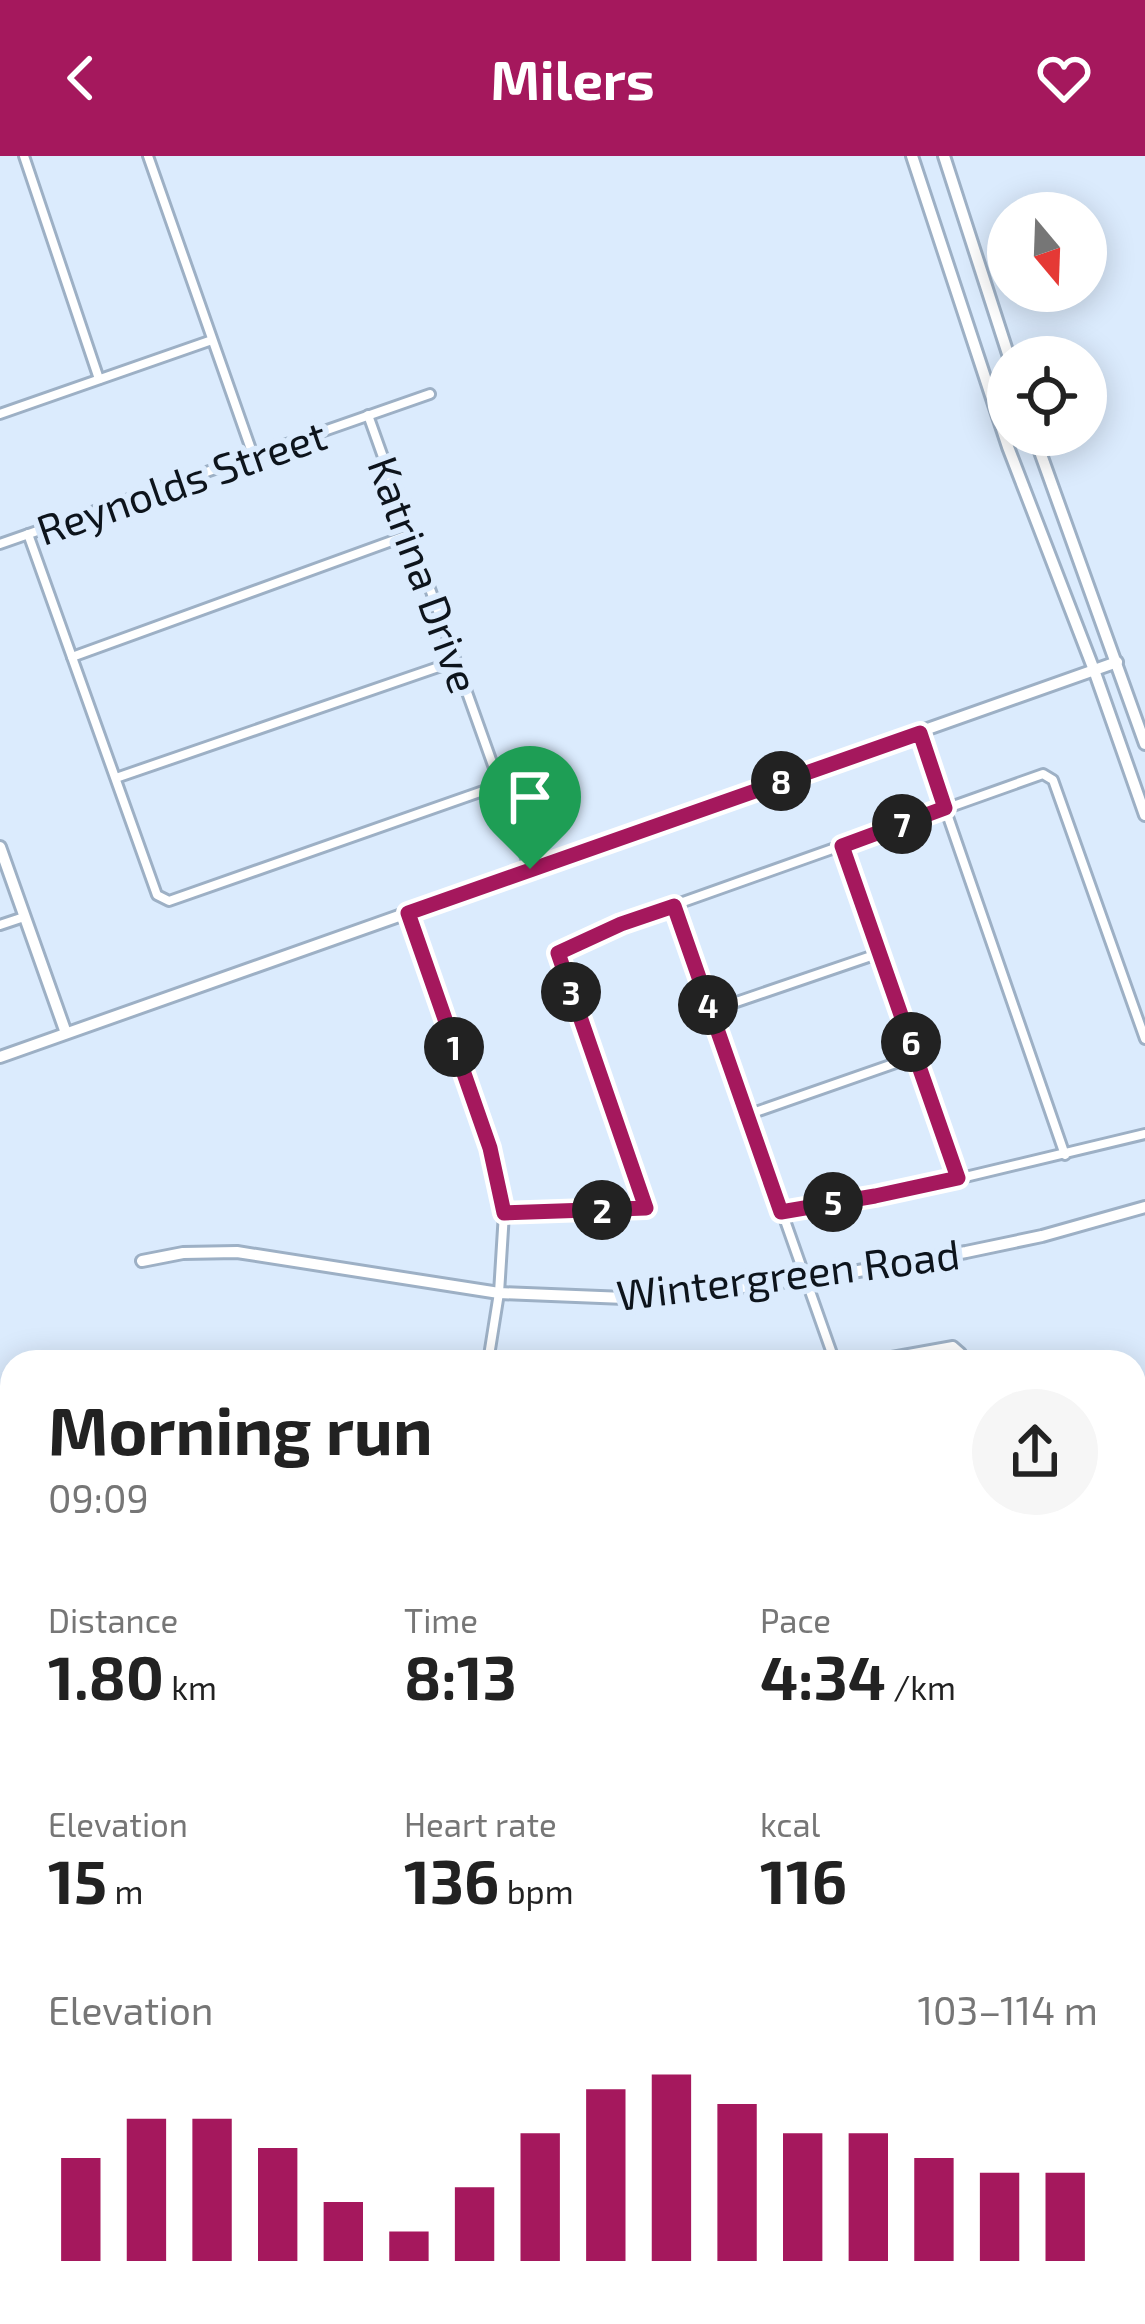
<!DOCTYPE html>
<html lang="en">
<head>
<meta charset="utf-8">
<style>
	:root { --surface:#fff; --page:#f6f6f6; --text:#222; --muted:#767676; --accent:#a5185d }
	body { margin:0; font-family:"Exo 2",sans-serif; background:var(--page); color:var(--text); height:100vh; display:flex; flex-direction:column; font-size:45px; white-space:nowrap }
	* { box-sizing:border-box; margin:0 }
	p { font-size:39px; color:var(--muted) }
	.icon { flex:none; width:66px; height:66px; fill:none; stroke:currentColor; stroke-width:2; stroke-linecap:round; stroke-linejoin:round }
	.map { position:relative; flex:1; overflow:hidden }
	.panel { position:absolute; left:0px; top:1194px; width:1146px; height:975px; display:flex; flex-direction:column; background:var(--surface); border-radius:36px 36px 0 0; box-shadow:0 6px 30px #0003 }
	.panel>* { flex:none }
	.needle { width:78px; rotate:161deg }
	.controls { position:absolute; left:987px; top:36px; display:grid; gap:24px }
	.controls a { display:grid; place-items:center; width:120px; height:120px; border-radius:50%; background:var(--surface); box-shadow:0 6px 30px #0003; font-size:60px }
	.pin { position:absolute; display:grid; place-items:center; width:102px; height:102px; color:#fff; margin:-123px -51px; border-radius:50% 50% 50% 0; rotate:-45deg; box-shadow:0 0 12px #0007 }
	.pin .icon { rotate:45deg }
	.km { position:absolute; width:60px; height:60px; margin:-30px; border-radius:50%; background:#222; color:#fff; font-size:33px; line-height:60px; text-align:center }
	.round { display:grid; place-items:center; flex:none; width:126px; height:126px; border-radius:63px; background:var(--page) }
	.headline { display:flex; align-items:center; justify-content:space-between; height:204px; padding:0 48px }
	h1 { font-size:66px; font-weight:700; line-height:90px }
	.metrics { display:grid; grid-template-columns:repeat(3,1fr); gap:18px; height:204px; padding:12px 48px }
	.metrics div { display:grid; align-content:center }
	.metrics b { font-size:60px; font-weight:700 }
	.metrics small { font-size:33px; font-weight:400 }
	.metrics p { font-size:33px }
	.chart { height:336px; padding:24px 48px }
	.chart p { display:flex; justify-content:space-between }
	.chart svg { width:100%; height:216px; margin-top:12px; stroke:var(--accent); stroke-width:6 }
	header { display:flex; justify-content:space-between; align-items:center; height:156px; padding:0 48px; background:var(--accent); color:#fff; font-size:54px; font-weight:700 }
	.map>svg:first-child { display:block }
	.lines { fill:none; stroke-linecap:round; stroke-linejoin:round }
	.street-casing { stroke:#9db0c5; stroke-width:14 }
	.secondary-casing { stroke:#9db0c5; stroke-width:16 }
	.street { stroke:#fff; stroke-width:8 }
	.secondary { stroke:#fff; stroke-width:10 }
	.route-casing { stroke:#fff; stroke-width:24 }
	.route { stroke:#a5185d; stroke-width:15 }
	.labels { text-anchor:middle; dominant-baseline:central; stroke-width:12; stroke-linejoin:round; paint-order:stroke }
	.street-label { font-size:42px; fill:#0d141c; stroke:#dbebfd }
</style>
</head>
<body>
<header><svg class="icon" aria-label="back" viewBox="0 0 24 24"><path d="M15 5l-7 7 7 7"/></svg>Milers<svg class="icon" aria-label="heart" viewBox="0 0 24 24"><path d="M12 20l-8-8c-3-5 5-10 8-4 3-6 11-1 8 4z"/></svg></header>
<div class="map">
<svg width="1145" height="2168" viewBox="0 0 1145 2168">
	<rect width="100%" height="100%" fill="#dbebfd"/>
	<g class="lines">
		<g class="street-casing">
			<g id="street">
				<path d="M 24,0 L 99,223"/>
				<path d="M 148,0 L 253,299"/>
				<path d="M 0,258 L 212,184"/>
				<path d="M 368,259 L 530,713"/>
				<path d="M 28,378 L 157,739 L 169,745 L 500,629"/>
				<path d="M 0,388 L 430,238"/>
				<path d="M 72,501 L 411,378"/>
				<path d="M 919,577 L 1065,999"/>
				<path d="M 116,622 L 456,505"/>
				<path d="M 842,690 L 958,1022"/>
				<path d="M 674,750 L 835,1206"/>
				<path d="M 408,757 L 489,992 L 504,1057 L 499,1137 L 488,1206"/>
				<path d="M 0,769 L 24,761"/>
				<path d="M 710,855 L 880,797"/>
				<path d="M 747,959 L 916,900"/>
				<path d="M 781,1056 L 936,1028 L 1145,978"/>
				<path d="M 504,1057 L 646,1053 L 558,797 L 621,768 L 1043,618 L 1053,624 L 1145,883"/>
				<path d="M 864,1206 L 953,1190 L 961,1197 L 964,1206"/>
				<path d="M 0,1286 L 12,1281"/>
				<path d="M 1134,1447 L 1145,1443"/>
				<path d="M 0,1488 L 12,1484"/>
				<path d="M 1134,1572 L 1145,1569"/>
				<path d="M 0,1574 L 12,1585"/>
				<path d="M 1134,1702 L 1145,1698"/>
				<path d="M 0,1791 L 12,1778"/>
				<path d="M 1134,1828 L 1145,1824"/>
				<path d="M 0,1829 L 12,1840"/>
				<path d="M 1134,1973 L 1145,2005"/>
				<path d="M 0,2066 L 12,2075"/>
				<path d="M 401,2157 L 405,2168"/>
				<path d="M 696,2157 L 700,2168"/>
				<path d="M 824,2157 L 827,2168"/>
				<path d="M 952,2157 L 956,2168"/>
				<path d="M 1075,2157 L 1079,2168"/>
				<path d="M 3,2168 L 12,2157"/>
			</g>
		</g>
		<g class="secondary-casing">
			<g id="secondary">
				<path d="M 912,0 L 1008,291 L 1094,514 L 1145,659"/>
				<path d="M 944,0 L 1009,201"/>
				<path d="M 1034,279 L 1145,588"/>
				<path d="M 0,691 L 66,877"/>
				<path d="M 0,901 L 1117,506"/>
				<path d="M 142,1105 L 183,1097 L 237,1096 L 499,1137 L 625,1142 L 685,1139 L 847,1117 L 966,1096 L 1042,1080 L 1145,1051"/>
				<path d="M 0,2039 L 12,2048"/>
				<path d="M 194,2157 L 217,2168"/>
			</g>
		</g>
		<use href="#street" class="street"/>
		<use href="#secondary" class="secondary"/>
	</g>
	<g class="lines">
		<g class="route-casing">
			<path id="route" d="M 920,577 L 945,652 L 842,690 L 958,1022 L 875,1040 L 781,1056 L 674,750 L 621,768 L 558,797 L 646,1052 L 504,1057 L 490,992 L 408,757 Z"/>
		</g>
		<use href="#route" class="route"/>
	</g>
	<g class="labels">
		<g class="street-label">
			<text transform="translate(181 325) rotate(-19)">Reynolds Street</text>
			<text transform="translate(425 418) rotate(70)">Katrina Drive</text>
			<text transform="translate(788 1117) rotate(-7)">Wintergreen Road</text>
		</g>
	</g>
</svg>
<div class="controls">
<a><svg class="needle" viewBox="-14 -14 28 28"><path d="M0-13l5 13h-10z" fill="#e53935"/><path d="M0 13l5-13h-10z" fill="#767676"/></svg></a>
<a><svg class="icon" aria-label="locate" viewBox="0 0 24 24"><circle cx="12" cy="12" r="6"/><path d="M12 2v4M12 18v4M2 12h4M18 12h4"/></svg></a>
</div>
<div class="pin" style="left:530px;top:713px;background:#1e9e55"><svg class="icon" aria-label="arrive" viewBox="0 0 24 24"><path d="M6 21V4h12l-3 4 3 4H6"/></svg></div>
<b class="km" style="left:454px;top:891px">1</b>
<b class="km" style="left:602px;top:1054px">2</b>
<b class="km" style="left:571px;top:836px">3</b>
<b class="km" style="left:708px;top:849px">4</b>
<b class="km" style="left:833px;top:1046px">5</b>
<b class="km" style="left:911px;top:886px">6</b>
<b class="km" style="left:902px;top:668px">7</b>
<b class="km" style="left:781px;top:625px">8</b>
<section class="panel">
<div class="headline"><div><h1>Morning run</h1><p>09:09</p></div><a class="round"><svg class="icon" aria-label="share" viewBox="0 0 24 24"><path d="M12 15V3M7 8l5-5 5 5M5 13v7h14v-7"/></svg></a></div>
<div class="metrics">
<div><p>Distance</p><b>1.80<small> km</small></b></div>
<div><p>Time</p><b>8:13</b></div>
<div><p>Pace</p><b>4:34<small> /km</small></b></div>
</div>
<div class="metrics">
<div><p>Elevation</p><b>15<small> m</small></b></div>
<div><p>Heart rate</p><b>136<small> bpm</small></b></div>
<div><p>kcal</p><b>116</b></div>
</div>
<div class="chart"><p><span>Elevation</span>103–114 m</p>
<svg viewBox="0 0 160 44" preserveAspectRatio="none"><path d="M5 44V23M15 44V15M25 44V15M35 44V21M45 44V32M55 44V38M65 44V29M75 44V18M85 44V9M95 44V6M105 44V12M115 44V18M125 44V18M135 44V23M145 44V26M155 44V26"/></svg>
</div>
</section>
</div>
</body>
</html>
